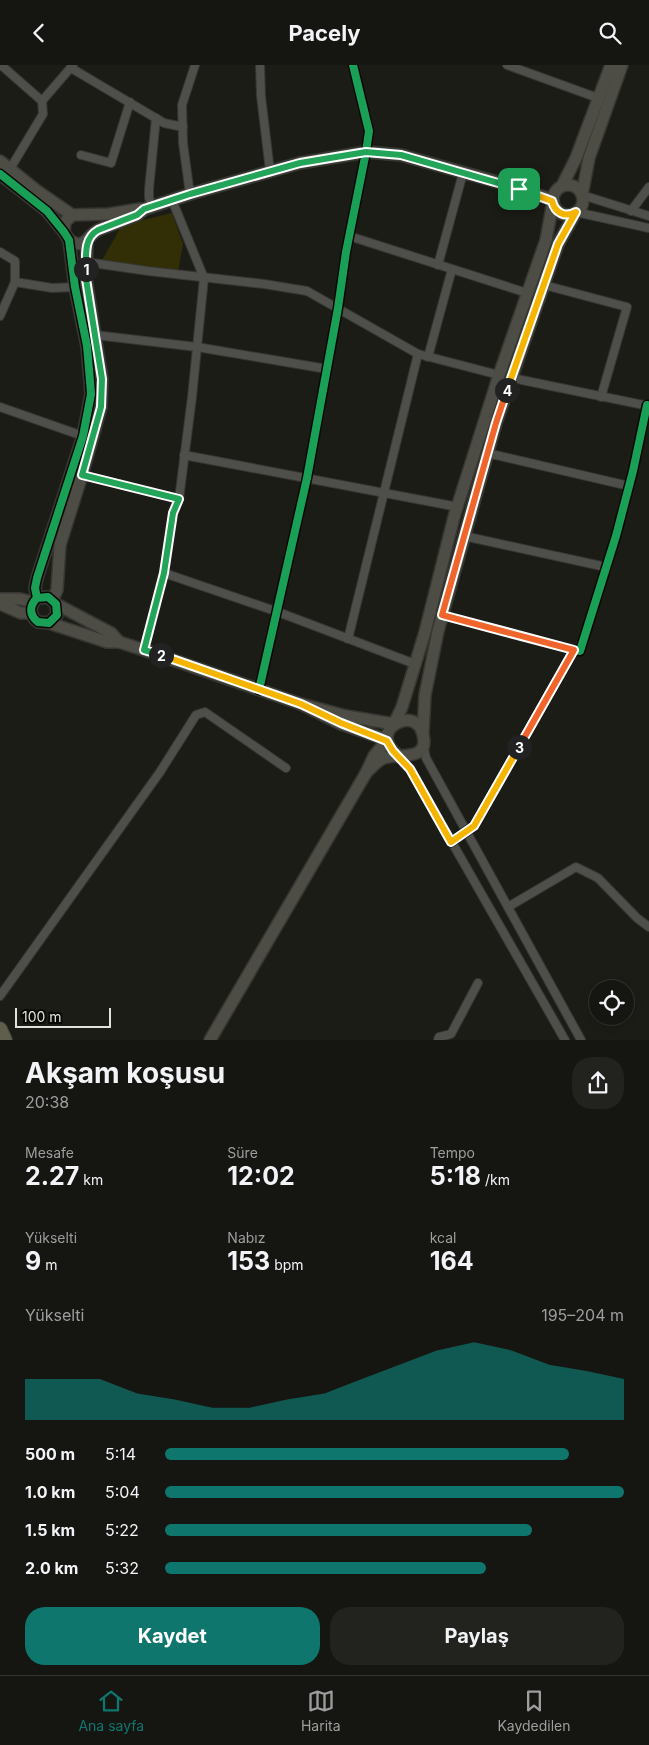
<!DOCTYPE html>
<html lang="tr">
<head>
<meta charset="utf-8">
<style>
	:root { --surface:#151511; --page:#22221f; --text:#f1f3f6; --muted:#9d9f9f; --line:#343431; --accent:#0f766e }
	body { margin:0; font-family:Inter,sans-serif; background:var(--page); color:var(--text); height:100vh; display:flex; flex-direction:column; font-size:19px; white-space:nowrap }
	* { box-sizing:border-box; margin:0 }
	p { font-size:16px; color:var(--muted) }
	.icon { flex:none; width:28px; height:28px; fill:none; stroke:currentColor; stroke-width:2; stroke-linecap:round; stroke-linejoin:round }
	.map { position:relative; height:975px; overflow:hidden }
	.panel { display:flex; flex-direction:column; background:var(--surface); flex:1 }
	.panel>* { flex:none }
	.controls { position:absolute; left:589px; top:915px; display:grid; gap:10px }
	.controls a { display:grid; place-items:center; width:45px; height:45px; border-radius:50%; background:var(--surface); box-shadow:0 2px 8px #0003,0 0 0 1px var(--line); font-size:25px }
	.scale { position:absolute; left:15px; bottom:12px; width:96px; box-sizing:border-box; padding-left:5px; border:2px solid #e2e2db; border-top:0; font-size:14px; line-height:18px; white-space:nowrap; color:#e2e2db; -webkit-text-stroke:4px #080805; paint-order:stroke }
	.pin { position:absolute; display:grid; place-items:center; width:42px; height:42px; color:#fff; margin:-21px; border-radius:10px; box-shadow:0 2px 8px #0006 }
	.km { position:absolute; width:25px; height:25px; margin:-12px; border-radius:50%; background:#222; color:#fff; font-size:14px; line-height:25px; text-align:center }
	.round { display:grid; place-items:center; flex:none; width:52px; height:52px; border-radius:20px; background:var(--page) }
	.headline { display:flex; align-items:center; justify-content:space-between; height:85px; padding:0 25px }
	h1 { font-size:28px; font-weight:700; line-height:38px }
	.figures { display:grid; grid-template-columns:repeat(3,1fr); gap:8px; height:85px; padding:5px 25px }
	.figures div { display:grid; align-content:center }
	.figures b { font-size:25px; font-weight:700 }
	.figures small { font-size:14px; font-weight:400 }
	.figures p { font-size:14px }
	.chart { height:140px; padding:10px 25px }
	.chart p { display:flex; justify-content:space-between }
	.chart svg { width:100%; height:90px; margin-top:5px; fill:var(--accent); opacity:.7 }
	.button { display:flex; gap:10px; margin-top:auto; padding:10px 25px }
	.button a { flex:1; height:58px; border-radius:20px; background:var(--accent); color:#fff; font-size:20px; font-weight:700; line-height:58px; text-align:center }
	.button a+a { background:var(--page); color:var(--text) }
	ul { padding:0 25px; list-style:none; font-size:16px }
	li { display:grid; grid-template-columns:80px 60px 1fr; align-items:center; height:38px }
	li i { height:12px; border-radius:6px; background:var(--accent) }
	header { display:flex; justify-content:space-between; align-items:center; height:65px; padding:0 25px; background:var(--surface); font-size:22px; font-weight:700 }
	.tabs { display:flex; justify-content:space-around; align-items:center; height:70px; border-top:1px solid var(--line); background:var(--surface); font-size:14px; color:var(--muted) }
	.tabs a { display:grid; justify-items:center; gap:2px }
	.tabs .on { color:var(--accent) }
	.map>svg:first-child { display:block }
	.green { fill:#322f07 }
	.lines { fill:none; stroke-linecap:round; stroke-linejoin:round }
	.street-casing { stroke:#363632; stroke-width:10 }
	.secondary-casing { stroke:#363632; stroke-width:14 }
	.highway-casing { stroke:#363632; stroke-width:16 }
	.street { stroke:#4e4e4a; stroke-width:8 }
	.secondary { stroke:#4d4d45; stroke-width:11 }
	.highway { stroke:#5f5d4c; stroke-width:14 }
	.cycleway-casing { stroke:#080805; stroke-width:11 }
	.cycleway { stroke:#1a9f57; stroke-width:8 }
	.split-1-casing { stroke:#fff; stroke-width:10 }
	.split-2-casing { stroke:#fff; stroke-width:10 }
	.split-3-casing { stroke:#fff; stroke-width:10 }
	.split-4-casing { stroke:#fff; stroke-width:10 }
	.split-5-casing { stroke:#fff; stroke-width:10 }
	.split-1 { stroke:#22a559; stroke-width:6 }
	.split-2 { stroke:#22a559; stroke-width:6 }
	.split-3 { stroke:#f5b400; stroke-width:6 }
	.split-4 { stroke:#f0652b; stroke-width:6 }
	.split-5 { stroke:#f5b400; stroke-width:6 }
</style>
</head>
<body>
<header><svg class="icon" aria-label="back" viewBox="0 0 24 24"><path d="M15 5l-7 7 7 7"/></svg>Pacely<svg class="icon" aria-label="search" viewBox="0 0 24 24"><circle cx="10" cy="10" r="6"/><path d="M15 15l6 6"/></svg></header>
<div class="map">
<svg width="649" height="975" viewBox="0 0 649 975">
	<rect width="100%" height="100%" fill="#1c1c17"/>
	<path class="green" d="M 172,148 L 183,179 L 178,207 L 100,199 L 122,160 Z"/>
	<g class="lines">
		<g class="street-casing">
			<g id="street">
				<path d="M 1,0 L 42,36"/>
				<path d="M 260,0 L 261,31 L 270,106"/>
				<path d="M 507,0 L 598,33"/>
				<path d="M 71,3 L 164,58 L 183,62"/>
				<path d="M 81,90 L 111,98 L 130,37"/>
				<path d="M 10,104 L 43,49 L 42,36 L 73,0"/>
				<path d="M 190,129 L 183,78 L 182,40 L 195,0"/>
				<path d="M 582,130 L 649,151"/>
				<path d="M 152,142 L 149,133 L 149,124 L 156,53"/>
				<path d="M 631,146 L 649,122"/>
				<path d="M 576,147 L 649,163"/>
				<path d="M 349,171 L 527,228"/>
				<path d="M 0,187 L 15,196 L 15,217"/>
				<path d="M 86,197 L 148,206 L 264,219 L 307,226 L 418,289 L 499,310"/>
				<path d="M 438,200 L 463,108"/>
				<path d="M 544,220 L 627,242 L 601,332"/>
				<path d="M 0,251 L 15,217 L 52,223 L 75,222"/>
				<path d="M 95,270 L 197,282 L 327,304"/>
				<path d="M 428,292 L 452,204"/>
				<path d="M 512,313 L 649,341"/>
				<path d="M 0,342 L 83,371"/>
				<path d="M 487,388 L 629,421"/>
				<path d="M 184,390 L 458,442"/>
				<path d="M 82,410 L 179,434"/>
				<path d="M 464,471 L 606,502"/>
				<path d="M 164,508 L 278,547 L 415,599"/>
				<path d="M 442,550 L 574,585"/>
				<path d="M 348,574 L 418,289"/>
				<path d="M 144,585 L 164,508 L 173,448 L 179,434 L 192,332 L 204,213 L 172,135"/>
				<path d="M 259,625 L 307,413 L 338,243 L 346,187 L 366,87 L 369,66 L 353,0"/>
				<path d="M 423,679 L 426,693 L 581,975"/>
				<path d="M 398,690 L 410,704 L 565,975"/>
				<path d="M 451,777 L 474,761 L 574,585 L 580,586 L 616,471 L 633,406 L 647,340"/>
				<path d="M 508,842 L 576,802 L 598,813 L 637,853 L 649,862"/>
				<path d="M 0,931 L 160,707 L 196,650 L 205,647 L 286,703"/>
				<path d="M 438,975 L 439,972 L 451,969 L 478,918"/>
			</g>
		</g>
		<g class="secondary-casing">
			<g id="secondary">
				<path d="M 0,96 L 36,125 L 72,150"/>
				<path d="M 0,109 L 47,146 L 64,167 L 69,175 L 75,222 L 87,281 L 90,316 L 91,329 L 83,371 L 37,513 L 35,523 L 37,533 C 29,541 29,550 38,557 L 49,558 L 57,550 L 56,539 L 48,532 L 37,533"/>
				<circle cx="568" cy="135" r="15"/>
				<path d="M 562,121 L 576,93 L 611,0"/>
				<path d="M 582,130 L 589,93 L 622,0"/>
				<path d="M 64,167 L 65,157 L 72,150 L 109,149 L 140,144"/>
				<path d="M 69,175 C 85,185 86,172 98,165 L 137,150 L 145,144 L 190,129 L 300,98 L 366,87 L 401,90 L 519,123 L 553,135"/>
				<path d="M 0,534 L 20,534 L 33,537"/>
				<path d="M 53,534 L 57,525 L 60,480 L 82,410 L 101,342 L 102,314 L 86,214 L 87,176"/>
				<path d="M 0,539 L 21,548 L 31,548"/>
				<path d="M 56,539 L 111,568 L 119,577"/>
				<path d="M 49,558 L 107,577 L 119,577 L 144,585 L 301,639"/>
				<path d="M 423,667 L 425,630 L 438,566 L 496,358 L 558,179 L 576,147"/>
				<path d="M 398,690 C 365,667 416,637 423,670 C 430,697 398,688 384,693 C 378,695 371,703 366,708 L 374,691 L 387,675 L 341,659 L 301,639 L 346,651 L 394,659 L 402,642 L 425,567 L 454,452 L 499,310 L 546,175 L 553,137"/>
				<path d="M 210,975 L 366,708"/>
			</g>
		</g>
		<g class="highway-casing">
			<path id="highway" d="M 0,964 L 5,975"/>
		</g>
		<use href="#street" class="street"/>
		<use href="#secondary" class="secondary"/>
		<use href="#highway" class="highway"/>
		<g class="cycleway-casing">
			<g id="cycleway">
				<path d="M 0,109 L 47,146 L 64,167 L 69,175 L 75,222 L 87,281 L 90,316 L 91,329 L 83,371 L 37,513 L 35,523 L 37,533 C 29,541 29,550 38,557 L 49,558 L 57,550 L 56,539 L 48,532 L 37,533"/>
				<path d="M 259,625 L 307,413 L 338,243 L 346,187 L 366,87 L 369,66 L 353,0"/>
				<path d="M 451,777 L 474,761 L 574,585 L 580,586 L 616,471 L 633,406 L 647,340"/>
			</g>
		</g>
		<use href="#cycleway" class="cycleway"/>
	</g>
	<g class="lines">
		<g class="split-1-casing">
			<path id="split-1" d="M 86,204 C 86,189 84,173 98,165 L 137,150 L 144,144 L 190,129 L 300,98 L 366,87 L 401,90 L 519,124"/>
		</g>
		<g class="split-2-casing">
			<path id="split-2" d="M 86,204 L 86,214 L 102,314 L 101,342 L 82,410 L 179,434 L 173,448 L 164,508 L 144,585 L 161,590"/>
		</g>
		<g class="split-3-casing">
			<path id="split-3" d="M 161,590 L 301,639 L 341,658 L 387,676 L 393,686 L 410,704 L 451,777 L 474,761 L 519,682"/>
		</g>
		<g class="split-4-casing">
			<path id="split-4" d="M 507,325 L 496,358 L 442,550 L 574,585 L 519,682"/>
		</g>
		<g class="split-5-casing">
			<path id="split-5" d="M 507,325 L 558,179 L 576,147 C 565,153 555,148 552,136 L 519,124"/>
		</g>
		<use href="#split-1" class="split-1"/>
		<use href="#split-2" class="split-2"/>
		<use href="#split-3" class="split-3"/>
		<use href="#split-4" class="split-4"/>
		<use href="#split-5" class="split-5"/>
	</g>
</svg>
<div class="controls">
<a><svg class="icon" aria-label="locate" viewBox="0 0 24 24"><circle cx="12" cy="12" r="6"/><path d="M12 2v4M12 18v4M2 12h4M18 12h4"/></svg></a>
</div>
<div class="scale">100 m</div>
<div class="pin" style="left:519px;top:124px;background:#1e9e55"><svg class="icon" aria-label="arrive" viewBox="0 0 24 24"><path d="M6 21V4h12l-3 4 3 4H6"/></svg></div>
<b class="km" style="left:86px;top:204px">1</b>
<b class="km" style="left:161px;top:590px">2</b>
<b class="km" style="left:519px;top:682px">3</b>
<b class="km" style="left:507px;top:325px">4</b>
</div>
<section class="panel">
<div class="headline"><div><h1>Akşam koşusu</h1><p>20:38</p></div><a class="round"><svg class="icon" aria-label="share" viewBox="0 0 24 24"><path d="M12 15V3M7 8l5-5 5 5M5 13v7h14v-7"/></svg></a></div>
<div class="figures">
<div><p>Mesafe</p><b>2.27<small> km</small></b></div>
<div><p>Süre</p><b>12:02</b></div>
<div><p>Tempo</p><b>5:18<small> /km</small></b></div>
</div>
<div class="figures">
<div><p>Yükselti</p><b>9<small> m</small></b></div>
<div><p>Nabız</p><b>153<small> bpm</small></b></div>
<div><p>kcal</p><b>164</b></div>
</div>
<div class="chart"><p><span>Yükselti</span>195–204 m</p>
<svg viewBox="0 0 160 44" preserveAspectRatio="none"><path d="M0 44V24L10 24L20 24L30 31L40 34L50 38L60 38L70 34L80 31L90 24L100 17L110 10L120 6L130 10L140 17L150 20L160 24V44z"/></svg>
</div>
<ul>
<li><b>500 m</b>5:14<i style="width:88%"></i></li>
<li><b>1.0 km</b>5:04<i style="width:100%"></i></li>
<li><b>1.5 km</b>5:22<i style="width:80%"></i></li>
<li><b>2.0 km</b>5:32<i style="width:70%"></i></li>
</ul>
<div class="button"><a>Kaydet</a><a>Paylaş</a></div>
</section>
<nav class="tabs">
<a class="on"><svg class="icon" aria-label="home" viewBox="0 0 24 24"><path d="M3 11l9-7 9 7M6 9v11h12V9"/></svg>Ana sayfa</a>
<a><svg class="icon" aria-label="map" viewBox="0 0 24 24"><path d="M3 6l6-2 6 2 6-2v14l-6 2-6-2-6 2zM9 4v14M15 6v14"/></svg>Harita</a>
<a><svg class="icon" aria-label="saved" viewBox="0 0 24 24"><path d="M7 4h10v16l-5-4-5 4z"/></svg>Kaydedilen</a>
</nav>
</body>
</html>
